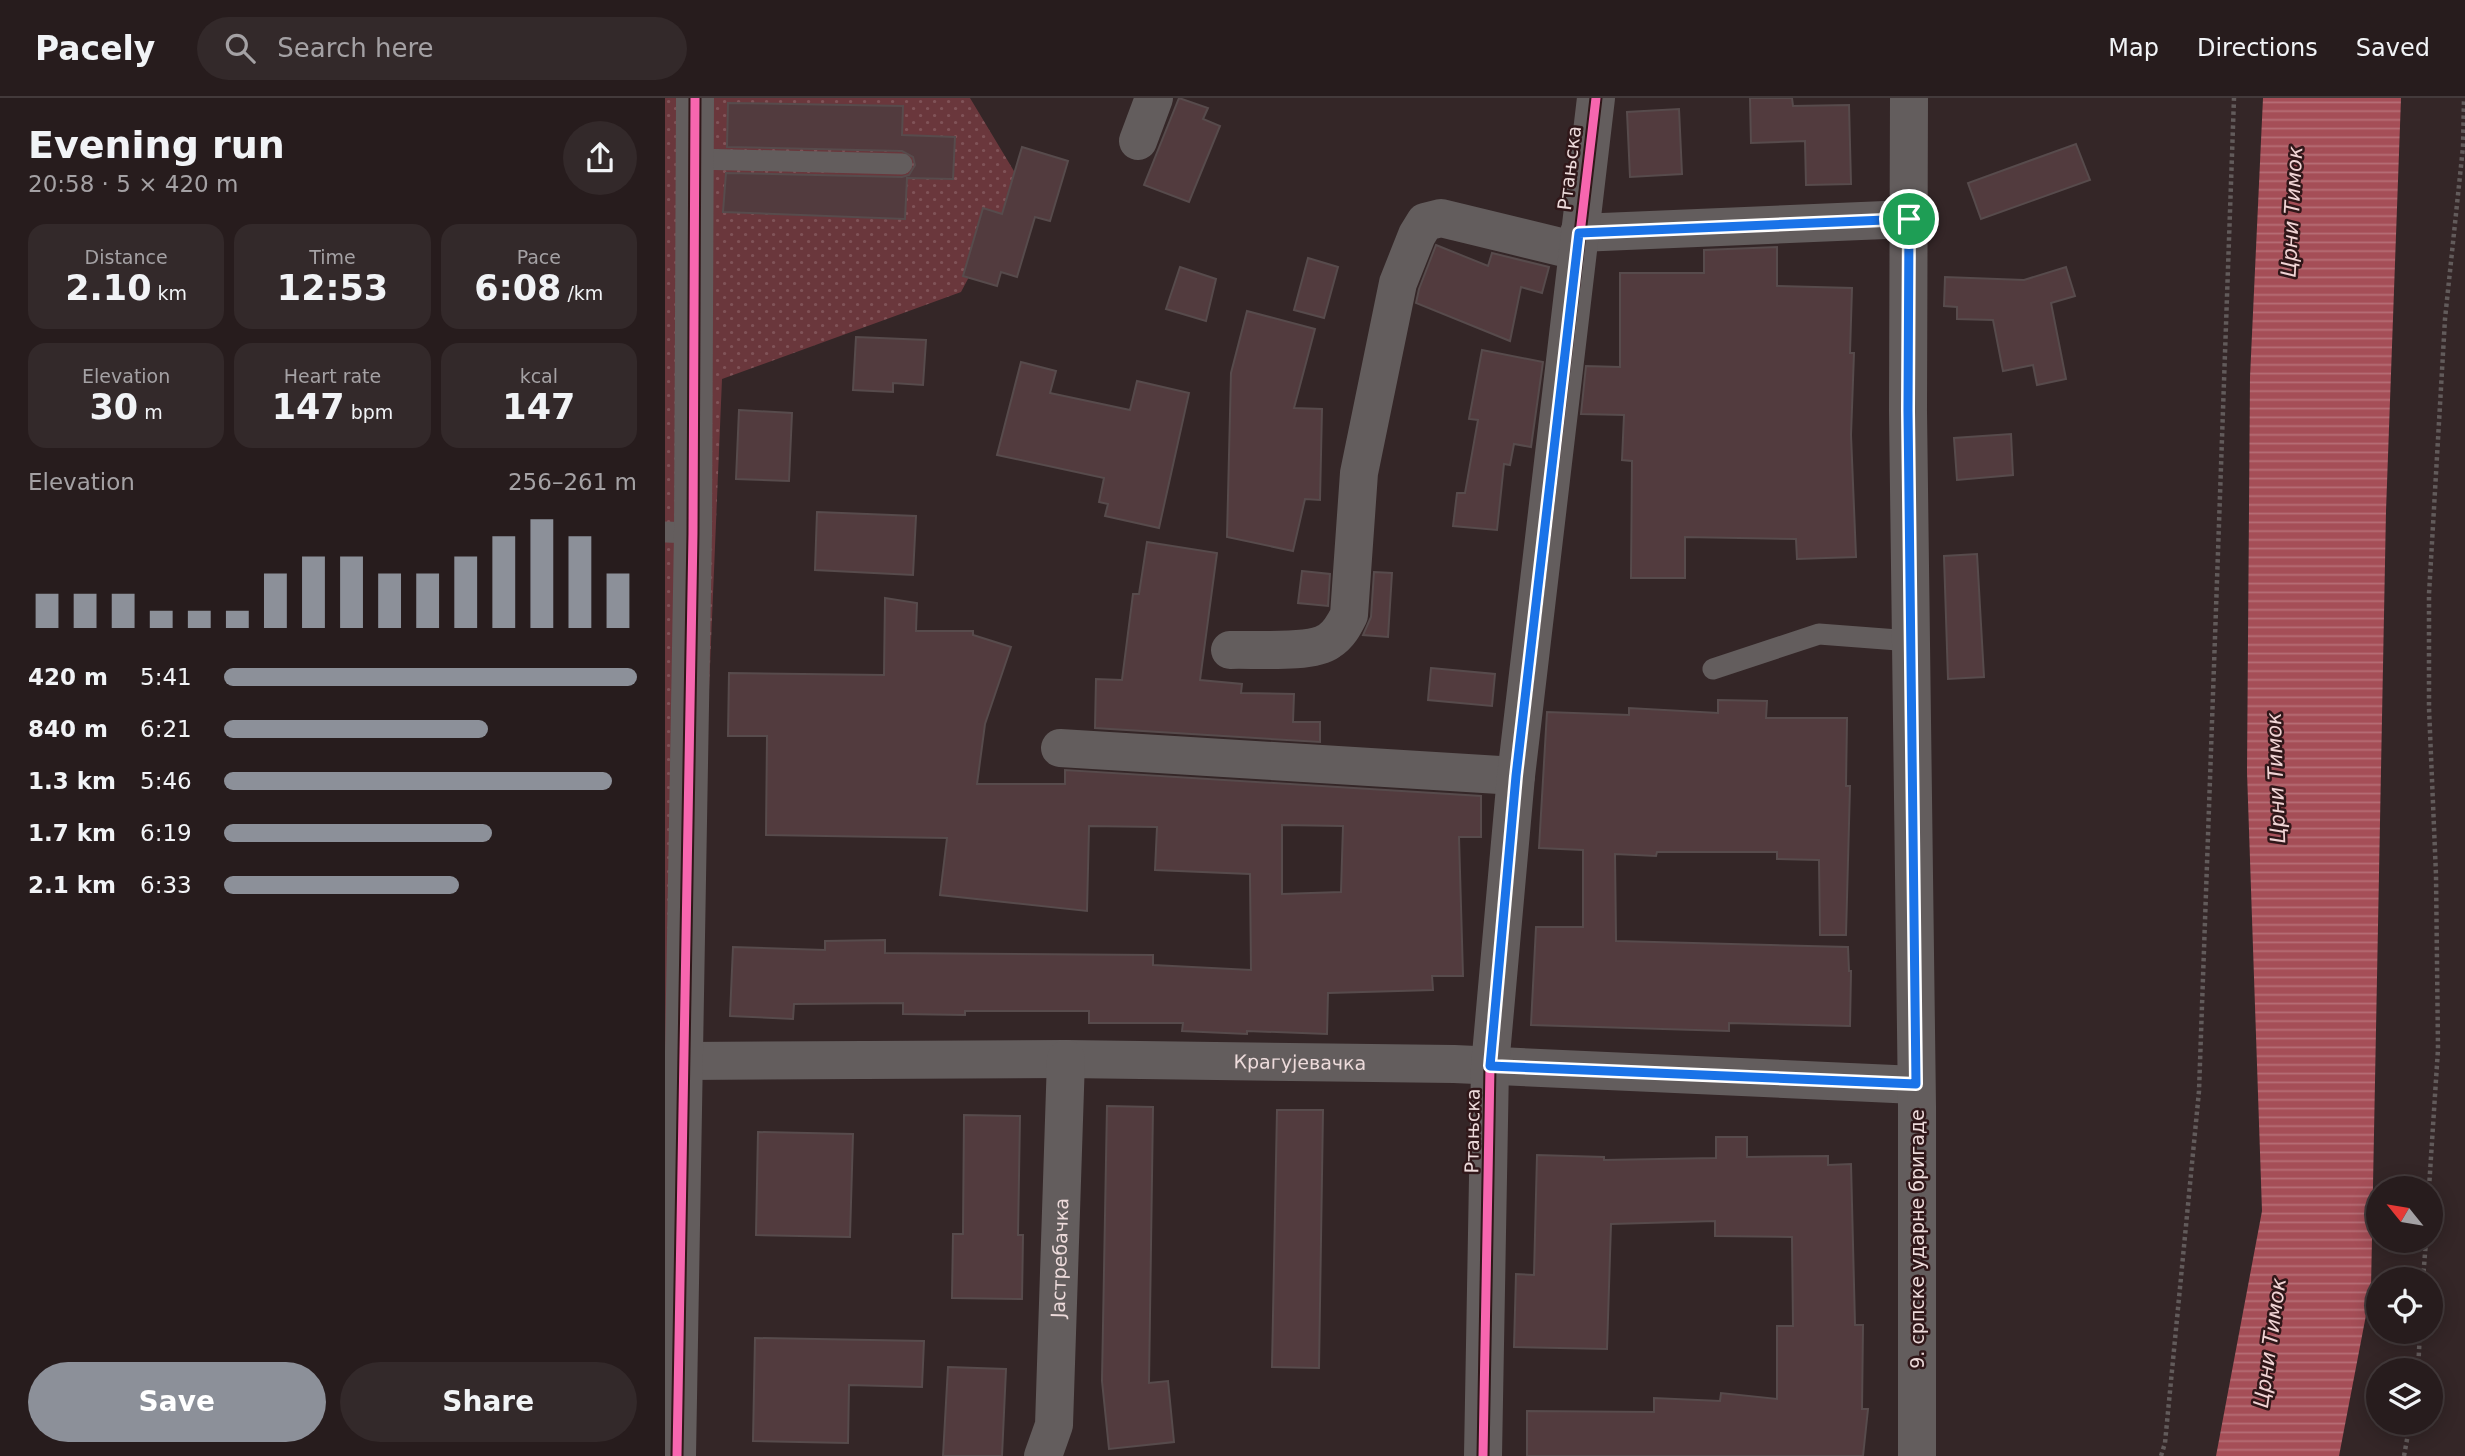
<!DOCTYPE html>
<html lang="en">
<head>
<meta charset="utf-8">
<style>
	:root { --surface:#271c1d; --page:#33292a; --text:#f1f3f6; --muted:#a4a1a4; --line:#433a3b; --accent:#8c9099 }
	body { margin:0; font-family:"DejaVu Sans",sans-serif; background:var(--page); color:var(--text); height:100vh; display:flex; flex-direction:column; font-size:26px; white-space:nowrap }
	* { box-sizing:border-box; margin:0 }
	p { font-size:23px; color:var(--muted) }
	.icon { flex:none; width:38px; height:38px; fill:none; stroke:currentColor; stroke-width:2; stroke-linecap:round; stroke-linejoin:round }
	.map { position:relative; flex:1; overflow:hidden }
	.drawer { display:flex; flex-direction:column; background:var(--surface); width:665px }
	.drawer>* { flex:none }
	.needle { width:46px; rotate:300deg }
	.buttons { position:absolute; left:1701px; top:1078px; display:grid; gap:14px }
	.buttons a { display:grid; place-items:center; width:77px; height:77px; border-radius:50%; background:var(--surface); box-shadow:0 4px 18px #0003,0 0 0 2px var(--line); font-size:35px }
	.pin { position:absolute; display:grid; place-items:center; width:60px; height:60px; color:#fff; margin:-30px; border:4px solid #fff; border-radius:50%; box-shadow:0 2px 7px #0007 }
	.round { display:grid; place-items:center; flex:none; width:74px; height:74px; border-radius:37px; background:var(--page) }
	.head { display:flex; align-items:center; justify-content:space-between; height:119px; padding:0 28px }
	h1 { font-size:38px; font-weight:700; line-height:52px }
	.stats { display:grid; grid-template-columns:repeat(3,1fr); gap:10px; height:119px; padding:7px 28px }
	.stats div { display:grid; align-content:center; border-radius:18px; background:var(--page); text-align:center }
	.stats b { font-size:35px; font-weight:700 }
	.stats small { font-size:19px; font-weight:400 }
	.stats p { font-size:19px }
	.chart { height:196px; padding:14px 28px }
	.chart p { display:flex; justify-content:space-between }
	.chart svg { width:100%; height:126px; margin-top:7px; stroke:var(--accent); stroke-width:6 }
	.button { display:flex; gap:14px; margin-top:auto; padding:14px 28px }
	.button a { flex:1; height:80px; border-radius:42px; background:var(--accent); color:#fff; font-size:28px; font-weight:700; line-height:80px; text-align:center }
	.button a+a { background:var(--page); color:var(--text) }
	ul { padding:0 28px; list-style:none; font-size:23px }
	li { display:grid; grid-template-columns:112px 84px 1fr; align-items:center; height:52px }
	li i { height:18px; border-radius:9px; background:var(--accent) }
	header { display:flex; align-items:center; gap:42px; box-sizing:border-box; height:98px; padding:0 35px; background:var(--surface); border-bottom:2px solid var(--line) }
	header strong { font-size:33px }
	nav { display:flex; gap:38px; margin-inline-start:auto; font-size:24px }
	.search { width:490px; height:63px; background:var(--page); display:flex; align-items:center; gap:18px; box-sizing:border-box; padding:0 24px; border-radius:38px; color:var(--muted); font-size:26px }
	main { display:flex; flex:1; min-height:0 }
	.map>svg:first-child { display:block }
	.grass { fill:url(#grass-dots) }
	.water { fill:url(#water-rules) }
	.building { fill:#523b3e; stroke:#574b4c; stroke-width:2; fill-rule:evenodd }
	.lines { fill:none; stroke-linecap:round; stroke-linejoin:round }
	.path { stroke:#625b5b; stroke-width:4.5; stroke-dasharray:3.5 3.5; stroke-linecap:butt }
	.service { stroke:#635d5d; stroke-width:21 }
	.minor { stroke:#635d5d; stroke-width:38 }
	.tertiary { stroke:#635d5d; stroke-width:38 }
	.cycleway-casing { stroke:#301719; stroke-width:13 }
	.cycleway { stroke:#f766af; stroke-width:9 }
	.route-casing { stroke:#fff; stroke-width:14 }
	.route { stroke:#1a73e8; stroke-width:9 }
	.labels { text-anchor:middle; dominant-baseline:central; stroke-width:5; stroke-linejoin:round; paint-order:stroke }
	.street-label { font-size:19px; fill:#eddbdb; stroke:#301719 }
	.water-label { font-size:21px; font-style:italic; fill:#f0d4d5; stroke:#301719 }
</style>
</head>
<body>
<header>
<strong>Pacely</strong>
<div class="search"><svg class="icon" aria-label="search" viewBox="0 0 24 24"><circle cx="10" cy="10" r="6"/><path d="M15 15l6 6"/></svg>Search here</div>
<nav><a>Map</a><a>Directions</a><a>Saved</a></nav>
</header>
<main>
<section class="drawer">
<div class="head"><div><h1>Evening run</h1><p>20:58 · 5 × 420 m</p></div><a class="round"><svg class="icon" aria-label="share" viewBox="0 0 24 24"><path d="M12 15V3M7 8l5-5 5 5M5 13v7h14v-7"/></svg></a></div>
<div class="stats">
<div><p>Distance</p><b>2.10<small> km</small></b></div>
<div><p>Time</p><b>12:53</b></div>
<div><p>Pace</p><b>6:08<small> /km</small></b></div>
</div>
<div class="stats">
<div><p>Elevation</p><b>30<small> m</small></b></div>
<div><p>Heart rate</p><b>147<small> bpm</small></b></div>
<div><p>kcal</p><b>147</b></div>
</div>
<div class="chart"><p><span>Elevation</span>256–261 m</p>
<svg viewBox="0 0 160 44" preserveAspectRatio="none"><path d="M5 44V32M15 44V32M25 44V32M35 44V38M45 44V38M55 44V38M65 44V25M75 44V19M85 44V19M95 44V25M105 44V25M115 44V19M125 44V12M135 44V6M145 44V12M155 44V25"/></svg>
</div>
<ul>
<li><b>420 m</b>5:41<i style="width:100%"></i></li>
<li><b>840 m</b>6:21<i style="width:64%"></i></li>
<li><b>1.3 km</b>5:46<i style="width:94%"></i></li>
<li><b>1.7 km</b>6:19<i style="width:65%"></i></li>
<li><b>2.1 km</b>6:33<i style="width:57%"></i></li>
</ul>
<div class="button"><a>Save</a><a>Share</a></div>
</section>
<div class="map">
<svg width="1800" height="1358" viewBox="0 0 1800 1358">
	<defs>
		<pattern id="grass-dots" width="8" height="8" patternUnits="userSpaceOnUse" patternTransform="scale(1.75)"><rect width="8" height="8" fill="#6a373c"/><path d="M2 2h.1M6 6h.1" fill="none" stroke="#805358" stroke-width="1.8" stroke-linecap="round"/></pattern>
		<pattern id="water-rules" width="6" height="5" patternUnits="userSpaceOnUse" patternTransform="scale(1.75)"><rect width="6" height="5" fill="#a54e57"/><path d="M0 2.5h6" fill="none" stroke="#b66f76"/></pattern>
	</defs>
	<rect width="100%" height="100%" fill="#342627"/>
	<path class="grass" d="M 0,0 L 305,0 L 355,83 L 296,194 L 57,281 L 12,1358 L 0,1358 Z"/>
	<path class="water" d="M 1598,0 L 1736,0 L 1721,413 L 1706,1191 L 1674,1358 L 1551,1358 L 1597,1113 L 1582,674 L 1585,279 Z"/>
	<g class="building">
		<path d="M 514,0 L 543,10 L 538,21 L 555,28 L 524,104 L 479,87 Z"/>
		<path d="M 1085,0 L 1127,0 L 1128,8 L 1184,7 L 1186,86 L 1141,87 L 1140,43 L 1086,45 Z"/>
		<path d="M 63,5 L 238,8 L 237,37 L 290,39 L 288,81 L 242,80 L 240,121 L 58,114 L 61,75 L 237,79 L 244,77 L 250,67 L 248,59 L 237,53 L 62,49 Z"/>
		<path d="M 1014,11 L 1017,76 L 965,79 L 962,14 Z"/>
		<path d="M 1411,46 L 1425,82 L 1316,121 L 1303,85 Z"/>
		<path d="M 357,49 L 403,63 L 385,123 L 370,119 L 352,179 L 336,174 L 332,188 L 298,178 L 318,110 L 337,116 Z"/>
		<path d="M 771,147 L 823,168 L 827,155 L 884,169 L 877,195 L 856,189 L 845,243 L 751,205 L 754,191 Z"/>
		<path d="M 1112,149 L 1112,188 L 1187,190 L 1185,255 L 1189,255 L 1186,337 L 1191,459 L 1132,461 L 1131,441 L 1020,439 L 1020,480 L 966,480 L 967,363 L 957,362 L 959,317 L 916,316 L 921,268 L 955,269 L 955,175 L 1039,175 L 1039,152 Z"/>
		<path d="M 643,160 L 673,169 L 659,220 L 629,212 Z"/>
		<path d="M 515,169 L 551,181 L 541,223 L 501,211 Z"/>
		<path d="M 1401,169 L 1410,198 L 1386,205 L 1401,281 L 1372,287 L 1368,267 L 1338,273 L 1328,222 L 1292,221 L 1292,209 L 1279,208 L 1280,179 L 1359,182 Z"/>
		<path d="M 582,213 L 650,231 L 629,310 L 657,311 L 655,402 L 640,401 L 628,453 L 562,439 L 566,275 Z"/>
		<path d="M 191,239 L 261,242 L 258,287 L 228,285 L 228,294 L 188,292 Z"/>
		<path d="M 817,252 L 878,264 L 866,349 L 849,346 L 845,367 L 839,366 L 832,432 L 788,428 L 792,395 L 800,395 L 813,322 L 804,321 Z"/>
		<path d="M 356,264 L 391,273 L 385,295 L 465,312 L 472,283 L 524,295 L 494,430 L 440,418 L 443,406 L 434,404 L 439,380 L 332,357 Z"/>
		<path d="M 74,312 L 127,315 L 124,383 L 71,381 Z"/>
		<path d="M 1346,336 L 1348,377 L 1292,382 L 1289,340 Z"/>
		<path d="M 152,414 L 251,418 L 248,477 L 150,472 Z"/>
		<path d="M 482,444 L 552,455 L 535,582 L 577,586 L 576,595 L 629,596 L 628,624 L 655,624 L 655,644 L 430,630 L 431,581 L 457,582 L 468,496 L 474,496 Z"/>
		<path d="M 1312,456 L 1319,579 L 1283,581 L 1279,458 Z"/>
		<path d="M 637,473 L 665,476 L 663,508 L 633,505 Z"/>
		<path d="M 709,474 L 727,475 L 723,539 L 698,537 L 706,519 Z"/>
		<path d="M 220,500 L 252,505 L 251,533 L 308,533 L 308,537 L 346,549 L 320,626 L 312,686 L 400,686 L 400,672 L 816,698 L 816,739 L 794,739 L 798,878 L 767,878 L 768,892 L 663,895 L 662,936 L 582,933 L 582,936 L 517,933 L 518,925 L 424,925 L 424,913 L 300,913 L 300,917 L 238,916 L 238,905 L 129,906 L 128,921 L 65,918 L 68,849 L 160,852 L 160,843 L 220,842 L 220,855 L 488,857 L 488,867 L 586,872 L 585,776 L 490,772 L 492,729 L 424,728 L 422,813 L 275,797 L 282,740 L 101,737 L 102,638 L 63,638 L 64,575 L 219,577 ZM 617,727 L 678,728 L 676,794 L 617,796 Z"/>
		<path d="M 766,570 L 830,576 L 827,608 L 763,602 Z"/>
		<path d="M 1053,602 L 1102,603 L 1101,620 L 1182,620 L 1181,688 L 1185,688 L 1181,837 L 1155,837 L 1154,762 L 1112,761 L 1112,754 L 992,754 L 991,758 L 950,756 L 951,843 L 1183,849 L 1184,873 L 1186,873 L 1185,928 L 1064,925 L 1064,933 L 866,927 L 871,829 L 918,829 L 918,752 L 874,750 L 882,614 L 964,617 L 964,610 L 1053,615 Z"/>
		<path d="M 442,1008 L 488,1009 L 484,1285 L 503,1283 L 509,1344 L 444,1351 L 437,1283 Z"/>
		<path d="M 612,1012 L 658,1012 L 654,1270 L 607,1269 Z"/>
		<path d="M 299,1017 L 355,1018 L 353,1137 L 358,1137 L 357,1201 L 287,1200 L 288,1136 L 298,1136 Z"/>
		<path d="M 93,1034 L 188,1036 L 185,1139 L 91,1137 Z"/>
		<path d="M 1051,1039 L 1082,1039 L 1082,1059 L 1163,1058 L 1163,1067 L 1186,1066 L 1190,1227 L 1198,1227 L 1197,1311 L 1203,1311 L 1198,1358 L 862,1358 L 862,1313 L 989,1314 L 989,1300 L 1055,1303 L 1056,1295 L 1112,1301 L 1112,1228 L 1128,1228 L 1127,1139 L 1050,1138 L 1050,1123 L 946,1126 L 942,1251 L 849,1249 L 851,1176 L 869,1177 L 872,1057 L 939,1059 L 939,1062 L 1051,1060 Z"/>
		<path d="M 90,1240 L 259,1243 L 257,1289 L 184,1287 L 183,1345 L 88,1343 Z"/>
		<path d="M 283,1269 L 341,1271 L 337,1358 L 278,1358 Z"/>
	</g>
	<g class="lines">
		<g class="path">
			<path d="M 1764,1090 L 1773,951 L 1771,777 L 1764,610 L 1764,496 L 1780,221 L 1798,49 L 1799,0"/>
			<path d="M 1758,1181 L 1761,1143"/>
			<path d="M 1753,1272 L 1755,1234"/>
			<path d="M 1496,1358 L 1500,1345 L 1534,993 L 1569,0"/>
			<path d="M 1739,1358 L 1745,1325"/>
		</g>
		<g class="service">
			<path d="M 30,61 L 237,66"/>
			<path d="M 0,434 L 28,435"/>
			<path d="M 1048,571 L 1154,536 L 1246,543"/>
		</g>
		<g class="minor">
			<path d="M 473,43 L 489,0"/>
			<path d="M 914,135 L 1244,121"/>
			<path d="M 565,552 C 589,551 646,556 664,543 C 674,537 679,527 684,517 L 694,375 L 733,185 L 752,137 L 760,124 L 776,120 L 912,153"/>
			<path d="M 395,650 L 851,678"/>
			<path id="s1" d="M 19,963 L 401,961 L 789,966 L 1251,987"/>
			<path d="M 12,1358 L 28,435 L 30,0"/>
			<path id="s2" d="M 378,1358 L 389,1327 L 401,961"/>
			<path d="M 818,1358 L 825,968 L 851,678 L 931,0"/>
		</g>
		<path class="tertiary" d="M 1244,0 L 1243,313 L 1252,1009 L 1252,1358"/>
		<g class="cycleway-casing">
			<g id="cycleway">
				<path d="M 12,1358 L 28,435 L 30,0"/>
				<path d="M 818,1358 L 825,968 L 851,678 L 931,0"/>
			</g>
		</g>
		<use href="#cycleway" class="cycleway"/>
	</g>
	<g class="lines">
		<g class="route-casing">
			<path id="route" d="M 1244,121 L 1243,313 L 1251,986 L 825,968 L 851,678 L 914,135 Z"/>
		</g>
		<use href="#route" class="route"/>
	</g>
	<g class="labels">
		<g class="street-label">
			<text transform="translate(904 70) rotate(-83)">Ртањска</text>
			<text stroke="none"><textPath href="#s1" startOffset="616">Крагујевачка</textPath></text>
			<text transform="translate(807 1033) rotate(-89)">Ртањска</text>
			<text transform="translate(1252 1141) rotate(-90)">9. српске ударне бригаде</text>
			<text stroke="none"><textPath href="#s2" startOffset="200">Јастребачка</textPath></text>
		</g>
		<g class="water-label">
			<text transform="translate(1627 114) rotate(-87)">Црни Тимок</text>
			<text transform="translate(1611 680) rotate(-92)">Црни Тимок</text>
			<text transform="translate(1605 1245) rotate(-82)">Црни Тимок</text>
		</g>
	</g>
</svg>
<div class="buttons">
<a><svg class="needle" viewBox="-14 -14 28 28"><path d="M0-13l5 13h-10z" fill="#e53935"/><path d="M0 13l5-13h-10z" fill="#a4a1a4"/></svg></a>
<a><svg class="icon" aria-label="locate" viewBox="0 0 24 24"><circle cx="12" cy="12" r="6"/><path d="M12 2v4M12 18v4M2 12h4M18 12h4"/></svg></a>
<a><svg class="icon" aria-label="layers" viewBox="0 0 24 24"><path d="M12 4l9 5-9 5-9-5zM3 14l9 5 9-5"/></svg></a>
</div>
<div class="pin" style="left:1244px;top:121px;background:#1e9e55"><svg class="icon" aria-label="arrive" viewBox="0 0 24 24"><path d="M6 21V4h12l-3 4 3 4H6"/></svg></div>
</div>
</main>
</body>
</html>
